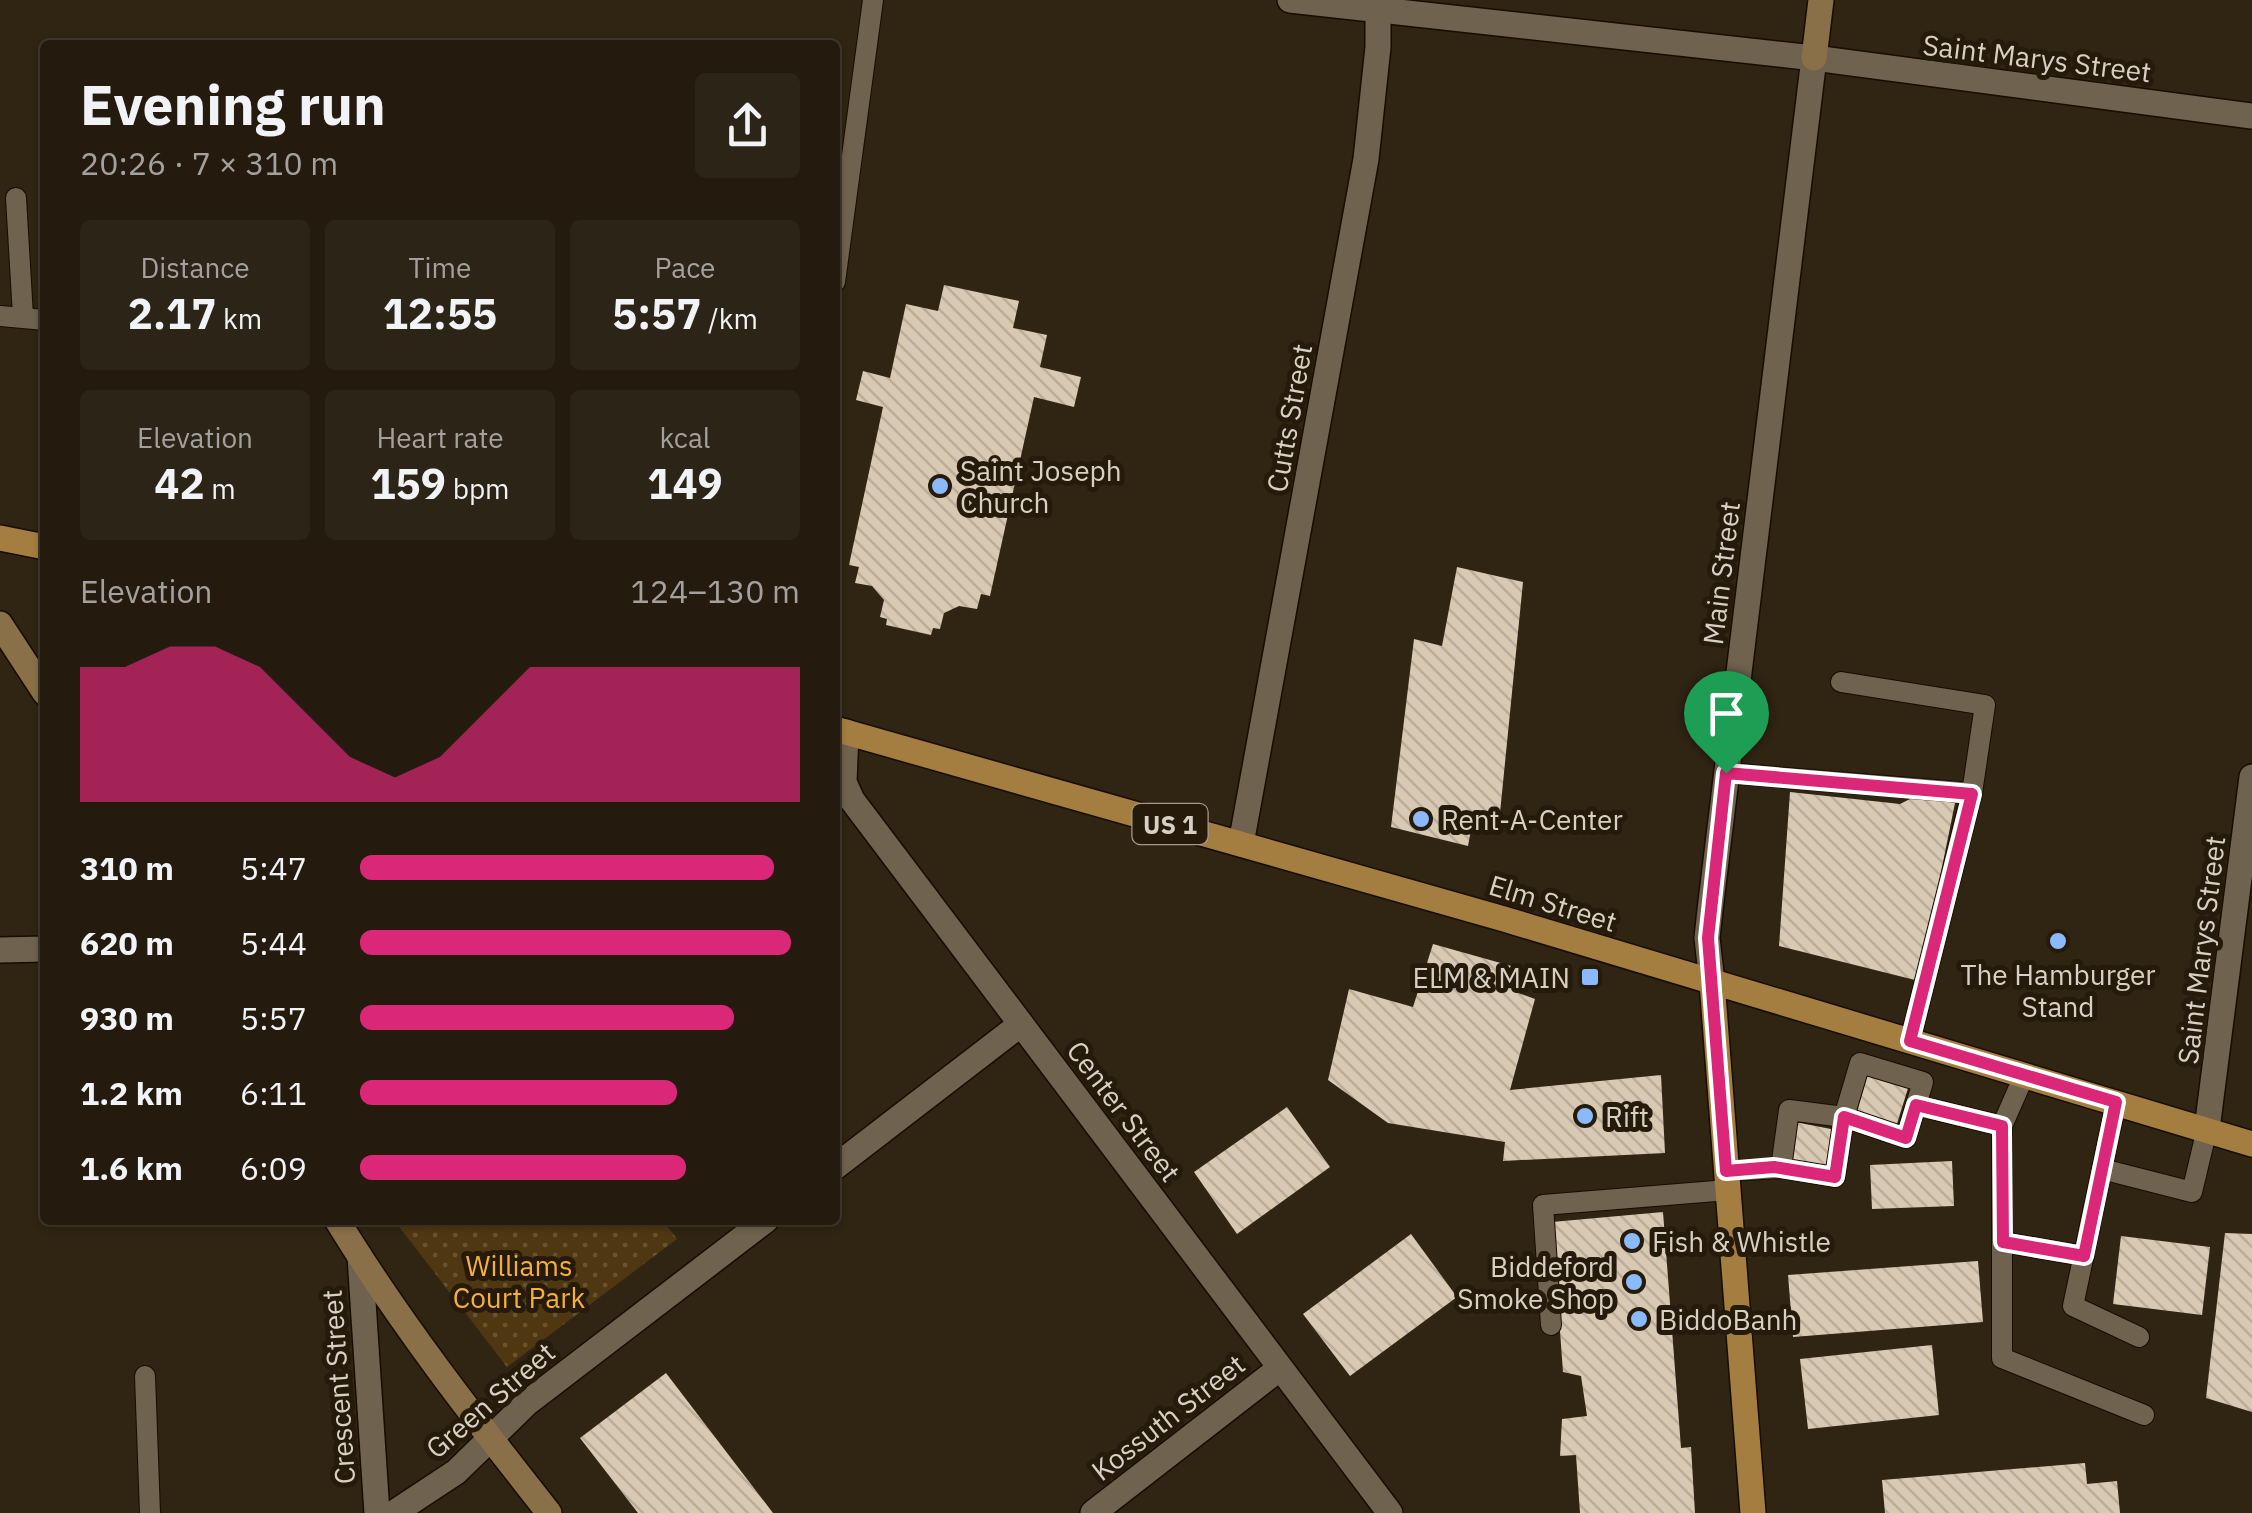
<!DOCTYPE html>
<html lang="en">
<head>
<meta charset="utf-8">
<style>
	:root { --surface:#241b0e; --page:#2c2417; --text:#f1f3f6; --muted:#a3a19e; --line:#41392e; --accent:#db2777 }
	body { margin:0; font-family:"IBM Plex Sans",sans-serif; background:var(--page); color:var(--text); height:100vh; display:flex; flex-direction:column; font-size:38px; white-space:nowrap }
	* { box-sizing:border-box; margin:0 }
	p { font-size:32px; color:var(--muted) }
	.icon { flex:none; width:55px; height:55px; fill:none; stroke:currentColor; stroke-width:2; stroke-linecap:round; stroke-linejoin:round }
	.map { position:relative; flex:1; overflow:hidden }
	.details { position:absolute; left:40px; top:40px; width:800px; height:1185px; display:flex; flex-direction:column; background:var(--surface); border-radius:10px; box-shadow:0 2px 8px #0004,0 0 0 2px var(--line) }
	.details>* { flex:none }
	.pin { position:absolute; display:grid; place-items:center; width:85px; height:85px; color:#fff; margin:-102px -42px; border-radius:50% 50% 50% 0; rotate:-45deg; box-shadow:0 0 10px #0007 }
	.pin .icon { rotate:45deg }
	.round { display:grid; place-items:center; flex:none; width:105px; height:105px; border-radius:10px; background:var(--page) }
	.summary { display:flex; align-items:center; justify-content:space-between; height:170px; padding:0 40px }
	h1 { font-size:55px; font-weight:700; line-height:75px }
	.figures { display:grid; grid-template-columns:repeat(3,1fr); gap:15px; height:170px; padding:10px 40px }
	.figures div { display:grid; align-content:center; border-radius:10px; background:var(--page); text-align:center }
	.figures b { font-size:42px; font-weight:700 }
	.figures small { font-size:28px; font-weight:400 }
	.figures p { font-size:28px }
	.chart { height:280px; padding:20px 40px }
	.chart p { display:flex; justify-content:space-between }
	.chart svg { width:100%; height:180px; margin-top:10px; fill:var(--accent); opacity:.7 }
	ul { padding:0 40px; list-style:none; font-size:32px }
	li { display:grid; grid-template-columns:160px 120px 1fr; align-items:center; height:75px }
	li i { height:25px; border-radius:12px; background:var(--accent) }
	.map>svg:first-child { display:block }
	.park { fill:url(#park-dots) }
	.building { fill:url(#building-back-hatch) }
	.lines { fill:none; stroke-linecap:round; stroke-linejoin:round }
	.lane-casing { stroke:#170d01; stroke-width:22 }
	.street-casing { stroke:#170d01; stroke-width:28 }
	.secondary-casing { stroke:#170d01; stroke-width:28 }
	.primary-casing { stroke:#170d01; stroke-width:28 }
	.lane { stroke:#6f624f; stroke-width:20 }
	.street { stroke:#6f624f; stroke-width:25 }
	.secondary { stroke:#897048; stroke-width:25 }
	.primary { stroke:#a47e40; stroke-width:25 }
	.route-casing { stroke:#fff; stroke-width:20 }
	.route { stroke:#db2777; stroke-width:12 }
	.poi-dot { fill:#8abafc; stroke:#261b0a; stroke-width:4 }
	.labels { text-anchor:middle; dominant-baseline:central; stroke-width:10; stroke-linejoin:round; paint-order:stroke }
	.shield { fill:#261b0a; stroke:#a39a8d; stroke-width:2.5 }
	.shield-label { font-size:25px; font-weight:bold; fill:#d8d0c5 }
	.street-label { font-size:28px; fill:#d8d0c5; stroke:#261b0a }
	.poi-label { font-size:28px; fill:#d8d0c5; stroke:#261b0a; text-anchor:start }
	.park-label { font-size:28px; fill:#f4b03b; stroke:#261b0a }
</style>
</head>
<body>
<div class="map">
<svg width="2252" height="1513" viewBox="0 0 2252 1513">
	<defs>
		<pattern id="park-dots" width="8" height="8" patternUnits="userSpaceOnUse" patternTransform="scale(2.5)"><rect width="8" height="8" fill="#4f3811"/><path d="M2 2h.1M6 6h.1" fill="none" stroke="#685432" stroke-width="1.8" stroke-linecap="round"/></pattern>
		<pattern id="building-back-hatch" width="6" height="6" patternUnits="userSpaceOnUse" patternTransform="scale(2.5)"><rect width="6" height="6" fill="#d8c9b3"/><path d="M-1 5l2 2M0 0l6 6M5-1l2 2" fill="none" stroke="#baad9b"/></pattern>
	</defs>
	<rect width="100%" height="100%" fill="#302413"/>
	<path class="park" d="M 394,1220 L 662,1220 L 677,1239 L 507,1367 Z"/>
	<g class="building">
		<path d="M 944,285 L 1019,301 L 1013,328 L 1047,335 L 1040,367 L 1081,377 L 1074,407 L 1034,397 L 990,596 L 981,594 L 977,609 L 959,606 L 944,613 L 940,629 L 933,628 L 931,635 L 886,625 L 887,619 L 880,617 L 884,600 L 872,586 L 855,583 L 859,567 L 849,565 L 883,407 L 856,400 L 863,371 L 890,378 L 906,304 L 938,311 Z"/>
		<path d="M 1457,567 L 1523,582 L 1499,823 L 1473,819 L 1468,846 L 1391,827 L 1414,639 L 1442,646 Z"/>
		<path d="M 1790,792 L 1900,804 L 1918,795 L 1955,803 L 1919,981 L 1779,946 Z"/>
		<path d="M 1433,944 L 1522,969 L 1518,993 L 1535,999 L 1510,1090 L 1661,1075 L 1665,1153 L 1503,1161 L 1505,1142 L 1388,1123 L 1328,1080 L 1349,989 L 1413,1007 Z"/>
		<path d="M 1868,1072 L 1909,1085 L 1896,1127 L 1856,1114 Z"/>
		<path d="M 1287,1107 L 1330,1167 L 1237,1234 L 1194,1172 Z"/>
		<path d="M 1795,1122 L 1836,1130 L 1830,1167 L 1789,1160 Z"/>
		<path d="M 1952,1161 L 1954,1206 L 1872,1209 L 1870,1165 Z"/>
		<path d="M 1663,1212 L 1681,1448 L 1691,1447 L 1695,1513 L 1580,1513 L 1576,1455 L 1560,1456 L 1562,1419 L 1587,1416 L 1581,1376 L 1563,1372 L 1552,1222 Z"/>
		<path d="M 2225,1233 L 2252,1234 L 2252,1412 L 2206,1398 Z"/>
		<path d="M 1411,1234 L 1457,1297 L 1350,1376 L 1303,1314 Z"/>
		<path d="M 2121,1236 L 2210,1247 L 2202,1315 L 2113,1304 Z"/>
		<path d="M 1978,1261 L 1983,1322 L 1793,1337 L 1788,1275 Z"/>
		<path d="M 1932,1345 L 1939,1415 L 1808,1429 L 1800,1359 Z"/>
		<path d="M 666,1373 L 773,1513 L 638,1513 L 580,1438 Z"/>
		<path d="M 2085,1463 L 2087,1484 L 2117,1481 L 2120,1513 L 1885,1513 L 1882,1480 Z"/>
	</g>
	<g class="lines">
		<g class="lane-casing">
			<g id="lane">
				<path d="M 16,198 L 23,316"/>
				<path d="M 835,282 L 873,0"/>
				<path d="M 0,316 L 45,320"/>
				<path d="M 1841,682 L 1985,705 L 1972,793 L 1910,1041"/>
				<path d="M 1727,773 L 1972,793"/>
				<path d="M 2024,1076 L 2002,1126 L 2002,1358 L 2144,1415"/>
				<path d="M 2116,1103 L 2073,1306 L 2139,1337"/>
				<path d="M 1916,1105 L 1906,1138 L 1844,1117 L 1860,1063 L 1923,1082 L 1916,1105 L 2002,1126"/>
				<path d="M 1789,1110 L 1844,1117 L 1835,1177 L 1781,1168 Z"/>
				<path d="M 2102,1169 L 2192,1192 L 2207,1129"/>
				<path d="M 1726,1171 L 1781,1168"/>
				<path d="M 2003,1242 L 2084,1256"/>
				<path d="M 1551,1325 L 1543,1205 L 1728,1190"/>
				<path d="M 145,1376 L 150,1513"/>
			</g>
		</g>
		<g class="street-casing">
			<g id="street">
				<path d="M 1290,0 L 1814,58 L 2252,116"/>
				<path d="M 846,732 L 844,782 L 852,800 L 1390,1513"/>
				<path d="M 1241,844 L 1366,159 L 1378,47 L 1378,0"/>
				<path d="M 0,950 L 45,949"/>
				<path d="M 1712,982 L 1707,938 L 1710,910 L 1814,58"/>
				<path d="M 2207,1129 L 2252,777"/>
				<path d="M 835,1167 L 1021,1024"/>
				<path d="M 360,1257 L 377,1513"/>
				<path d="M 394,1513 L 456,1472 L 527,1403 L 766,1220"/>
				<path d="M 1093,1513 L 1280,1368"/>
			</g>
		</g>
		<g class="secondary-casing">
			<g id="secondary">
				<path d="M 1814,58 L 1821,0"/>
				<path d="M 0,624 L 45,693"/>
				<path d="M 337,1220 C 399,1322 475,1419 549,1513"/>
			</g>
		</g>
		<g class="primary-casing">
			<g id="primary">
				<path d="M 0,538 L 45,547"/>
				<path d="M 835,729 L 1504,919 L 2252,1144"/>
				<path d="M 1712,982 L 1753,1513"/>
			</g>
		</g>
		<use href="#lane" class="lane"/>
		<use href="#street" class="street"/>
		<use href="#secondary" class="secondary"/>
		<use href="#primary" class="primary"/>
	</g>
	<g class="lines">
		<g class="route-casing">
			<path id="route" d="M 1726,773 L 1972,794 L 1910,1041 L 2116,1102 L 2084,1256 L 2003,1242 L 2002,1126 L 1916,1105 L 1906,1138 L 1844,1117 L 1835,1177 L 1774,1167 L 1726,1171 L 1708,938 Z"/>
		</g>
		<use href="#route" class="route"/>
	</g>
	<g class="poi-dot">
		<circle cx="940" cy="486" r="10"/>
		<circle cx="1421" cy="819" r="10"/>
		<circle cx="2058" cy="941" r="10"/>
		<rect x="1580" y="967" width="20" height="20" rx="5"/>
		<circle cx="1585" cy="1116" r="10"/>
		<circle cx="1632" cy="1241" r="10"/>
		<circle cx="1634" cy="1282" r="10"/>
		<circle cx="1639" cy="1319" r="10"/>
	</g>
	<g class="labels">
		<rect class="shield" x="1132.5" y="804" width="75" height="40" rx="8"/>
		<g class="shield-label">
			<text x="1170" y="824">US 1</text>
		</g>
		<g class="street-label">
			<text transform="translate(2037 58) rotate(7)">Saint Marys Street</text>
			<text transform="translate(1289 418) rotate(-80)">Cutts Street</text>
			<text transform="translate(1721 573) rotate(-83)">Main Street</text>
			<text transform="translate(1553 903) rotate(17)">Elm Street</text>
			<text transform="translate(2201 950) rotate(-83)">Saint Marys Street</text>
			<text transform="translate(1124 1111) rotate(53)">Center Street</text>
			<text transform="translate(338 1387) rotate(-94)">Crescent Street</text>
			<text transform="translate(490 1400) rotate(-41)">Green Street</text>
			<text transform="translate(1168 1417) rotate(-38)">Kossuth Street</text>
		</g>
		<g class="poi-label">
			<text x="960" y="470">Saint Joseph<tspan x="960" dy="32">Church</tspan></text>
			<text x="1441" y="819">Rent-A-Center</text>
			<text x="2058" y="974" text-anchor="middle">The Hamburger<tspan x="2058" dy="32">Stand</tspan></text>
			<text x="1570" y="977" text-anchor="end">ELM &amp; MAIN</text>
			<text x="1605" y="1116">Rift</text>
			<text x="1652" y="1241">Fish &amp; Whistle</text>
			<text x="1614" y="1266" text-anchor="end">Biddeford<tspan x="1614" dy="32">Smoke Shop</tspan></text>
			<text x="1659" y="1319">BiddoBanh</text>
		</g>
		<g class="park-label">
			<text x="519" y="1265">Williams<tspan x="519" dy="32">Court Park</tspan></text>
		</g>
	</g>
</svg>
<div class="pin" style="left:1726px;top:773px;background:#1e9e55"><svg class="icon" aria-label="arrive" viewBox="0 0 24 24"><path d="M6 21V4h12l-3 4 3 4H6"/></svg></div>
<section class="details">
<div class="summary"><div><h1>Evening run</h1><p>20:26 · 7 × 310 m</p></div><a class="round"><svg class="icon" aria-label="share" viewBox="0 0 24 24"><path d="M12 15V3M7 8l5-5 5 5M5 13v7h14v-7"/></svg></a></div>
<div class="figures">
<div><p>Distance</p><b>2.17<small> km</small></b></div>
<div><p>Time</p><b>12:55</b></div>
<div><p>Pace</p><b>5:57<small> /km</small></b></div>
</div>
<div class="figures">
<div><p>Elevation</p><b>42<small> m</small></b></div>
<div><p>Heart rate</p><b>159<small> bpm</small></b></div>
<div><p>kcal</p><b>149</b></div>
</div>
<div class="chart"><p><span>Elevation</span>124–130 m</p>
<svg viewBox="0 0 160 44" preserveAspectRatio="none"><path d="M0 44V11L10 11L20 6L30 6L40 11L50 22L60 33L70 38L80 33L90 22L100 11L110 11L120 11L130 11L140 11L150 11L160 11V44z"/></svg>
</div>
<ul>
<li><b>310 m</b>5:47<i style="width:94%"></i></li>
<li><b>620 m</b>5:44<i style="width:98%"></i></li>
<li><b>930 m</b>5:57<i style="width:85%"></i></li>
<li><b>1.2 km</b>6:11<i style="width:72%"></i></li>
<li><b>1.6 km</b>6:09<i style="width:74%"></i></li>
</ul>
</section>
</div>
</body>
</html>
